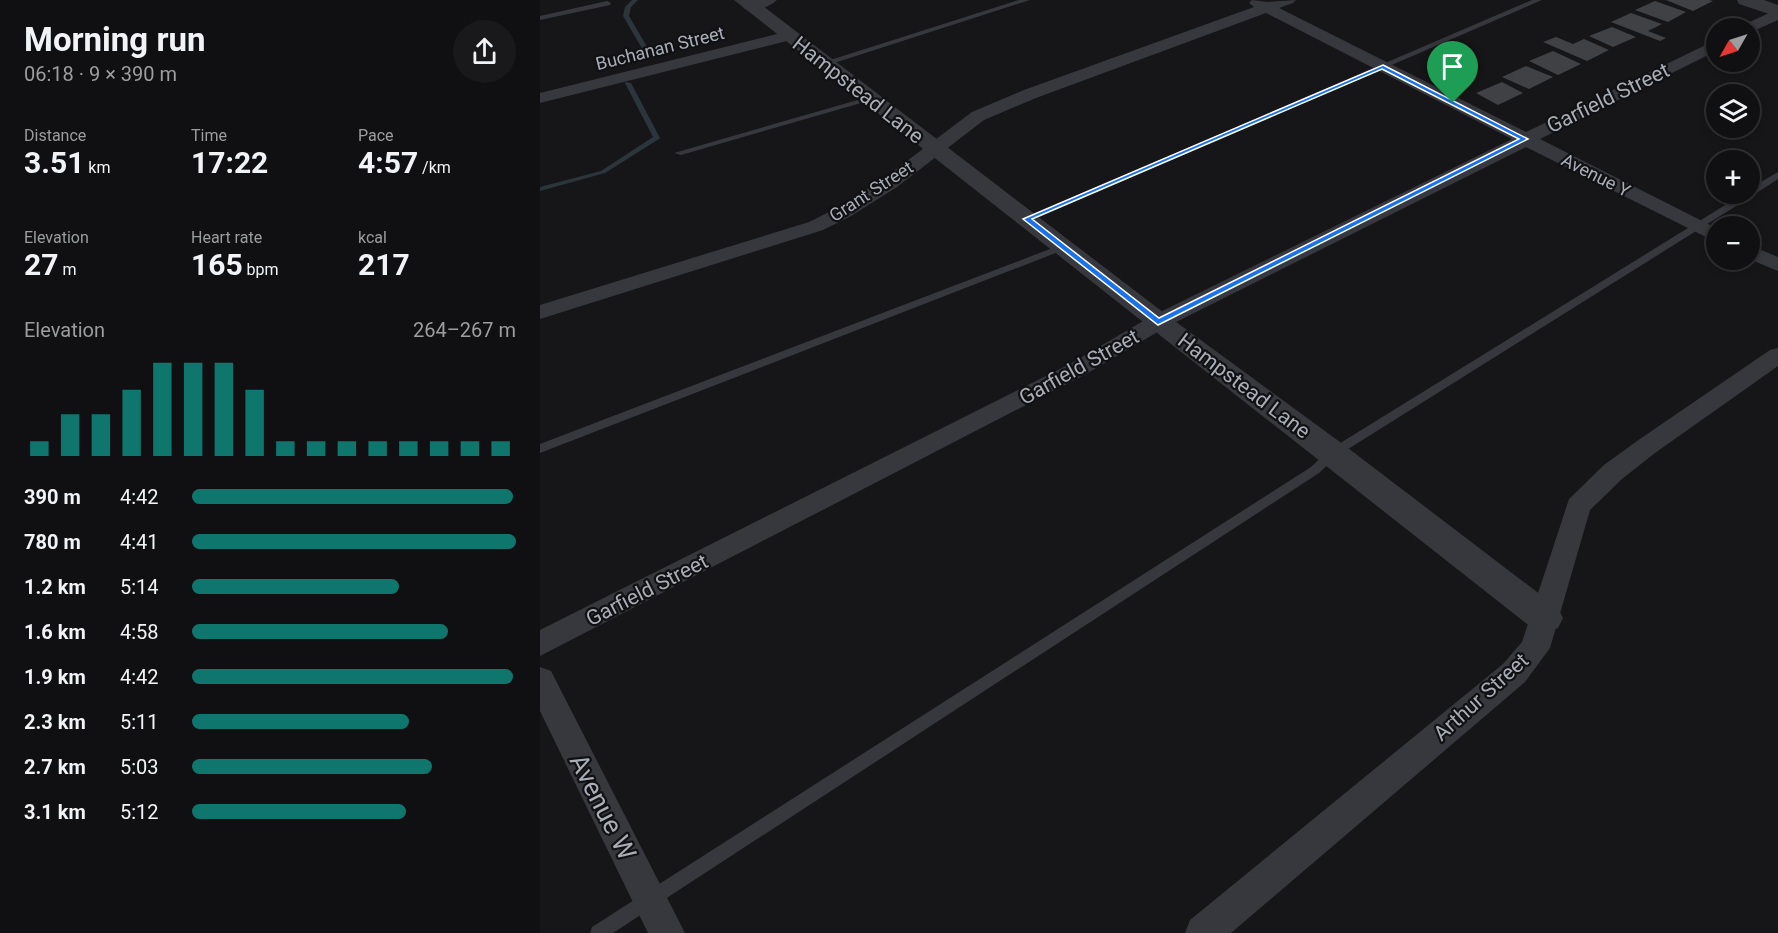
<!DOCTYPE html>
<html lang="en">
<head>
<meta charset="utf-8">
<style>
	:root { --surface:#101012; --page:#19191b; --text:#f1f3f6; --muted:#9c9d9f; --line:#303032; --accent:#0f766e }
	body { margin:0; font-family:Roboto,sans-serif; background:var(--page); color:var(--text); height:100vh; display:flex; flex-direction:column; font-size:22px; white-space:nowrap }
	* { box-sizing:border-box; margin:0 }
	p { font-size:20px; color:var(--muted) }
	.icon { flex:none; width:33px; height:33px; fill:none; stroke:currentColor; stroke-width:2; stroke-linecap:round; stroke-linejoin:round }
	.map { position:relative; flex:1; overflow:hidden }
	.panel { display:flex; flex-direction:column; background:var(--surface); width:540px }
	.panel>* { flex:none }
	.needle { width:39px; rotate:231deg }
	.fabs { position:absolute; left:1166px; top:18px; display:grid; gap:12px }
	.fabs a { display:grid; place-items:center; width:54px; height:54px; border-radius:50%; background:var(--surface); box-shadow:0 3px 9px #0003,0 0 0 2px var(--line); font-size:30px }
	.pin { position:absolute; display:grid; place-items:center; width:51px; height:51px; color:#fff; margin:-62px -26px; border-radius:50% 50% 50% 0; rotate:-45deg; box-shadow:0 0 6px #0007 }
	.pin .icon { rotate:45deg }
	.round { display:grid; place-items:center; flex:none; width:63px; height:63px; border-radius:32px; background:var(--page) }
	.summary { display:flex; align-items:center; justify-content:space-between; height:102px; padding:0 24px }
	h1 { font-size:33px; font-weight:700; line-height:45px }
	.figures { display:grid; grid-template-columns:repeat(3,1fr); gap:9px; height:102px; padding:6px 24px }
	.figures div { display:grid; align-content:center }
	.figures b { font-size:30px; font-weight:700 }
	.figures small { font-size:16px; font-weight:400 }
	.figures p { font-size:16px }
	.chart { height:168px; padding:12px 24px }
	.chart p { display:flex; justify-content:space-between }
	.chart svg { width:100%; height:108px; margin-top:6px; stroke:var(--accent); stroke-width:6 }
	ul { padding:0 24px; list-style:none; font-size:20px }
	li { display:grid; grid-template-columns:96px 72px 1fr; align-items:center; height:45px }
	li i { height:15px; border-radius:8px; background:var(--accent) }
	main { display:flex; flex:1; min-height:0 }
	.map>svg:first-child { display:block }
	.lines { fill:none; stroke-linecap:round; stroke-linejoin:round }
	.stream { fill:#2c353c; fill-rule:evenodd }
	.building { fill:#404145 }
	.service { fill:#37383d; fill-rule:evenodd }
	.minor { fill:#37383d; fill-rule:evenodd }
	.tertiary { fill:#37383d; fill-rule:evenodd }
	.route { fill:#1a73e8; stroke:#fff; stroke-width:1.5; fill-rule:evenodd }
	.labels { text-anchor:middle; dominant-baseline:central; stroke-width:4.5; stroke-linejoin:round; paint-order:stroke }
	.far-street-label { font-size:18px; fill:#a8adb8; stroke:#111113 }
	.street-label { font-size:21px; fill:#a8adb8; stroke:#111113 }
	.near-street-label { font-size:26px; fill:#a8adb8; stroke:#111113 }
</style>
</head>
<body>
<main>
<section class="panel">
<div class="summary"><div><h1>Morning run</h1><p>06:18 · 9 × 390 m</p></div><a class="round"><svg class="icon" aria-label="share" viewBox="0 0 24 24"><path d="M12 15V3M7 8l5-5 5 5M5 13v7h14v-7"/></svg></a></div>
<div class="figures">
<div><p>Distance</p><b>3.51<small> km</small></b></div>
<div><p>Time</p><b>17:22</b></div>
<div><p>Pace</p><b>4:57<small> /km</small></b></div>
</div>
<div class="figures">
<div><p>Elevation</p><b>27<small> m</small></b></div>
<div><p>Heart rate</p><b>165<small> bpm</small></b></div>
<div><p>kcal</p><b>217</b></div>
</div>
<div class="chart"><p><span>Elevation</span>264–267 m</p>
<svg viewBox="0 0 160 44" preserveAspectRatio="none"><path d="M5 44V38M15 44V27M25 44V27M35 44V17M45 44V6M55 44V6M65 44V6M75 44V17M85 44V38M95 44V38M105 44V38M115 44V38M125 44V38M135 44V38M145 44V38M155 44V38"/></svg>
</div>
<ul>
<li><b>390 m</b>4:42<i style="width:99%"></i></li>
<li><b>780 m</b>4:41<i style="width:100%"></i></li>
<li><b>1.2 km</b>5:14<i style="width:64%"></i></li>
<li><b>1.6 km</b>4:58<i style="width:79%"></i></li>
<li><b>1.9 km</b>4:42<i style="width:99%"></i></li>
<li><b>2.3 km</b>5:11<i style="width:67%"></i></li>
<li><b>2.7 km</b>5:03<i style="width:74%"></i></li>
<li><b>3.1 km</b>5:12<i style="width:66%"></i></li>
</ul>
</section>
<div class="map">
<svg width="1238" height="933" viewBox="0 0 1238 933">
	<rect width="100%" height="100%" fill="#161618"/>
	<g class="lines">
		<g class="stream">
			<path d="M 92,0 L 98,0 L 91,7 L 89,16 L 113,57 L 112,58 L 107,57 L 83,16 L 85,7 Z"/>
			<path d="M 86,82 L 91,83 L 120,138 L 119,139 L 65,173 L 0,191 L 0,187 L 61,171 L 113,137 L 85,83 Z"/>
		</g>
	</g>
	<g class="building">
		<path d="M 1126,0 L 1169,0 L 1173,1 L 1153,11 Z"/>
		<path d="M 1115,1 L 1146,12 L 1128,22 L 1095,10 Z"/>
		<path d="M 1091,13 L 1122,24 L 1108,31 L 1126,38 L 1120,41 L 1071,22 Z"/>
		<path d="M 1072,27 L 1096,37 L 1073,47 L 1049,36 Z"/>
		<path d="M 1016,37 L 1033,44 L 1044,39 L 1069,50 L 1047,61 L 1003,42 Z"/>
		<path d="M 1013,51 L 1041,64 L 1018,75 L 989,61 Z"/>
		<path d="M 986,66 L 1013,77 L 989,89 L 962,77 Z"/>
		<path d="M 962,82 L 983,93 L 958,105 L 936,93 Z"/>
	</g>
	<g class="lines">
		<g class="service">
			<path d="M 479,0 L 490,0 L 288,65 L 281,63 Z"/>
			<path d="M 992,0 L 1002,0 L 490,221 L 484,221 L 482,219 Z"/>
			<path d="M 67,1 L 71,3 L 70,5 L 0,20 L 0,16 Z"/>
			<path d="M 328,97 L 335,99 L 141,155 L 134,153 Z"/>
			<path d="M 1238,172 L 1238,179 L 1212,196 L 797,456 L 779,473 L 73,933 L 50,933 L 52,927 L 771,467 L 789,450 L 1203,194 L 1209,194 L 1209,189 Z"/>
			<path d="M 523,244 L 528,247 L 526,249 L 0,453 L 0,444 Z"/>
		</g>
		<g class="minor">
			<path d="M 213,0 L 237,0 C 230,7 214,12 205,9 L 202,6 Z"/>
			<path d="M 712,0 L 727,2 L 756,0 L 753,3 L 739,8 L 986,132 L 1176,40 L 1176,51 L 1000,139 L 1176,228 L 1176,242 L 986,147 L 626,327 L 546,374 L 0,656 L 0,630 L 530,364 L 610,317 L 972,139 L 726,13 L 496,98 L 444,120 L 357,187 L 311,216 L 283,230 L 0,319 L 0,305 L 269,222 L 297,208 L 343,179 L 432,112 L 484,90 L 714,7 L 709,3 Z"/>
			<path d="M 1238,9 L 1238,20 L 1209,33 L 1209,28 L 1201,28 L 1203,25 Z"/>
			<path d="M 249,31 L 255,33 L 257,36 L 255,39 L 0,103 L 0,93 Z"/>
			<path d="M 1209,245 L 1238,257 L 1238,271 L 1209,259 Z"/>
			<path d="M 1238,348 L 1238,366 L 1115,453 L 1082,479 L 1050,510 L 1010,648 L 985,682 L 691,933 L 645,933 L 650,920 L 963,664 L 982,642 L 1029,499 L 1064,465 L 1097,441 L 1230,350 Z"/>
			<path d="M 0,667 L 11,671 L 145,933 L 108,933 L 0,711 Z"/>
		</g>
		<g class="tertiary">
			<path d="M 194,0 L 215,0 L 628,316 L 804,445 L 1018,608 L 1023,618 L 1018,628 L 1005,633 L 992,628 Z"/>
			<path d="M 1197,0 L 1224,0 L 1238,5 L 1238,17 L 1199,4 Z"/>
		</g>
	</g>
	<path class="route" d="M 843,65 L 988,139 L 618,325 L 483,219 ZM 842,69 L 979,139 L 619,318 L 492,219 Z"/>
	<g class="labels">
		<g class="far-street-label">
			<text transform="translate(120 48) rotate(-14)">Buchanan Street</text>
			<text transform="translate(1056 175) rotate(27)">Avenue Y</text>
			<text transform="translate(331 191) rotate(-33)">Grant Street</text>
		</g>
		<g class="street-label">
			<text transform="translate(318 90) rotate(38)">Hampstead Lane</text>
			<text transform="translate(1068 98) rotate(-26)">Garfield Street</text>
			<text transform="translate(539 367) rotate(-29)">Garfield Street</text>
			<text transform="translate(704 386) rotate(37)">Hampstead Lane</text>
			<text transform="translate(107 590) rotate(-27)">Garfield Street</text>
			<text transform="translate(941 697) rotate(-42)">Arthur Street</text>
		</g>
		<g class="near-street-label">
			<text transform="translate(63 807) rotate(63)">Avenue W</text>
		</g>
	</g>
</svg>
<div class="fabs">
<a><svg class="needle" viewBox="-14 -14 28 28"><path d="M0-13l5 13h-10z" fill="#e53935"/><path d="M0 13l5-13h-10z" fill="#9c9d9f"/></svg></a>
<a><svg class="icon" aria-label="layers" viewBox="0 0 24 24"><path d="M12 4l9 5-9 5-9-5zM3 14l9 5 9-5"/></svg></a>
<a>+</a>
<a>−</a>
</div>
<div class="pin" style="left:913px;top:103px;background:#1e9e55"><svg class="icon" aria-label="arrive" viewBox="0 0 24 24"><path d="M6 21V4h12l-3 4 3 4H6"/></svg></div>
</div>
</main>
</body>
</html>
